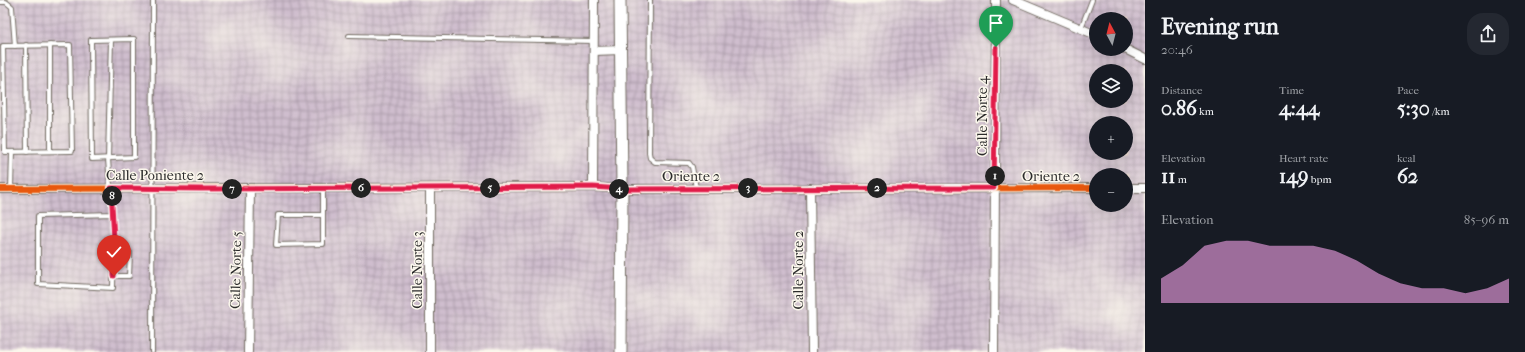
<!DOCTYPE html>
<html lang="en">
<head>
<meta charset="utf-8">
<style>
	:root { --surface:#171b24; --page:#242831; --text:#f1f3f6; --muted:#9ea1a6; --accent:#d690ce }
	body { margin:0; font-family:"IM FELL French Canon",serif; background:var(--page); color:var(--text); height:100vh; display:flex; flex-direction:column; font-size:15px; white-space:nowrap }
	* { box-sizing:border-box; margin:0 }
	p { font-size:13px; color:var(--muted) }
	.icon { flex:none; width:22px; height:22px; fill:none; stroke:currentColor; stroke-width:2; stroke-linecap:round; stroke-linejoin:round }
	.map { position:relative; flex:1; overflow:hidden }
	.sheet { display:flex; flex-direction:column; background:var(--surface); width:380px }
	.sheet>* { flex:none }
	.needle { width:26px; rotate:353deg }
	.tools { position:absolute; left:1089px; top:12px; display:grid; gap:8px }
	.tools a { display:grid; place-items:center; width:44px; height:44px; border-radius:50%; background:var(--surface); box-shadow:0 4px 16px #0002; font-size:20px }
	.pin { position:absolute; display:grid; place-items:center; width:34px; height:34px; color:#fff; margin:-41px -17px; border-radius:50% 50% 50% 0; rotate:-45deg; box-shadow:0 0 4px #0007 }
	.pin .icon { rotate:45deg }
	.km { position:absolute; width:20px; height:20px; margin:-10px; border-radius:50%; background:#222; color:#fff; font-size:11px; line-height:20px; text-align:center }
	.round { display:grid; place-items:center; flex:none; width:42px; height:42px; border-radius:16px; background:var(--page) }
	.head { display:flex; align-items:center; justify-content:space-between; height:68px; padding:0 16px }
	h1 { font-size:22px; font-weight:700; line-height:30px }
	.figures { display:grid; grid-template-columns:repeat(3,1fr); gap:6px; height:68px; padding:4px 16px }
	.figures div { display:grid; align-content:center }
	.figures b { font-size:20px; font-weight:700 }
	.figures small { font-size:11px; font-weight:400 }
	.figures p { font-size:11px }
	.chart { height:112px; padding:8px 16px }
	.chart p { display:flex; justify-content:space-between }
	.chart svg { width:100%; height:72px; margin-top:4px; fill:var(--accent); opacity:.7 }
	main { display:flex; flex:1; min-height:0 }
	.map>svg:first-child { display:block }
	.industrial { fill:url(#industrial-grid); fill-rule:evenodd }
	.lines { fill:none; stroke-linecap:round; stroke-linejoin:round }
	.service-casing { stroke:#716a60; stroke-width:6 }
	.minor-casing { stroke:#716a60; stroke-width:10 }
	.tertiary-casing { stroke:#716a60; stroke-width:13 }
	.service { stroke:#fff; stroke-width:4 }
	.minor { stroke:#fff; stroke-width:8 }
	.tertiary { stroke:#fff; stroke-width:11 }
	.cycleway-casing { stroke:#fbf7ec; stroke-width:8 }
	.cycleway { stroke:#e8590c; stroke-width:6 }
	.route-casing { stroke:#fff; stroke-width:8 }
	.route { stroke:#e11d48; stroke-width:5 }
	.labels { text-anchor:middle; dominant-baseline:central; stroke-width:3; stroke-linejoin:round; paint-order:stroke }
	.street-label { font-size:14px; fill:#2b2b2b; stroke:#fbf7ec }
</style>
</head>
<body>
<main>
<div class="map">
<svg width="1145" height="352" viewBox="0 0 1145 352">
	<defs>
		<pattern id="industrial-grid" width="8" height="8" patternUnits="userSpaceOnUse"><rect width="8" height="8" fill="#cfbdce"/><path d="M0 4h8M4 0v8" fill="none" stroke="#a89aa7"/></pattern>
	</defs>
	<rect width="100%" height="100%" fill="#fbf7ec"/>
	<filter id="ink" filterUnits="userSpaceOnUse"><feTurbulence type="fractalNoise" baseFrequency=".025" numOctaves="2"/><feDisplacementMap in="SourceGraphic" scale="8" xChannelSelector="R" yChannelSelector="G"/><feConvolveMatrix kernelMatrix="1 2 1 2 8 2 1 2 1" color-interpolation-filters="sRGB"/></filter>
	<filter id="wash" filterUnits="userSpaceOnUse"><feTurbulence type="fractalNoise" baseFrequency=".012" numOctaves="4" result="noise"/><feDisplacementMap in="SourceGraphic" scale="16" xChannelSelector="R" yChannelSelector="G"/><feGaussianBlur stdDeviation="0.9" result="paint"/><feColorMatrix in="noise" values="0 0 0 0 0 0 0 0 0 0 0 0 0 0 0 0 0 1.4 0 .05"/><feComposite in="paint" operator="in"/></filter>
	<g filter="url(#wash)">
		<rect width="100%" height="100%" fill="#f4dec3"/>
		<path class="industrial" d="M 0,0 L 1145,0 L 1145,352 L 0,352 ZM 1096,19 L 1126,19 L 1126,49 L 1096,49 ZM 1096,71 L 1126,71 L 1126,101 L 1096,101 ZM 1096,123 L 1126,123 L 1126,153 L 1096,153 ZM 1096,175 L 1126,175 L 1126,205 L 1096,205 Z"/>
	</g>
	<g filter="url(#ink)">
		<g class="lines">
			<g class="service-casing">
				<g id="service">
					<path d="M 650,0 L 649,153 L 650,158 L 655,162 L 689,163 L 692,167 L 696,188"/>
					<path d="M 0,2 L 6,2 L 12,7 L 15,46"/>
					<path d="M 1081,28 L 1092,0"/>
					<path d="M 349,36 L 594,41"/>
					<path d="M 134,39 L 134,157 L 92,159 L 91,40 Z"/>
					<path d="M 111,40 L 108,159 L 114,239 L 113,288 L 38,284 L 38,216 L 113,214"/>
					<path d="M 26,45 L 27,152"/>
					<path d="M 50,45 L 50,151"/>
					<path d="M 70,45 L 72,151 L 5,152 L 3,46 Z"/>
					<path d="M 323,188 L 323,244 L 276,245 L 278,215 L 323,215"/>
					<path d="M 11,189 L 12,152"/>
					<path d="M 114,276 L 129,276 L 130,253"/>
					<path d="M 152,352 L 153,0"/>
				</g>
			</g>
			<g class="minor-casing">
				<g id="minor">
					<path d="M 1013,0 L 1096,35"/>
					<path d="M 1125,49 L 1145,59"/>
					<path d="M 594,51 L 621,50"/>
					<path d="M 593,187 L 594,0"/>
					<path d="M 810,188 L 812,352"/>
					<path d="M 1126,188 L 1145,188"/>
					<path d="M 0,189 L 593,187 L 622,189 L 1096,188"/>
					<path d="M 248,352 L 250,189"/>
					<path d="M 430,352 L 430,188"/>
					<path d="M 994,352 L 996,0"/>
				</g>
			</g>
			<g class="tertiary-casing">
				<path id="tertiary" d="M 620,0 L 622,189 L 621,352"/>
			</g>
			<use href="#service" class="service"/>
			<use href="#minor" class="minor"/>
			<use href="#tertiary" class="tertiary"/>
			<g class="cycleway-casing">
				<path id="cycleway" d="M 0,189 L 593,187 L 622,189 L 1096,188"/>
			</g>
			<use href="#cycleway" class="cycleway"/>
		</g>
	</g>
	<g class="lines" filter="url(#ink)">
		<g class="route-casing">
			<path id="route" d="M 114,276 L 114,239 L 111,188 L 201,189 L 593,187 L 622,189 L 994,188 L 996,47"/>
		</g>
		<use href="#route" class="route"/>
	</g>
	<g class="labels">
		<g class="street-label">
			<text transform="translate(982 116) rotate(-90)">Calle Norte 4</text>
			<text x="155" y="175">Calle Poniente 2</text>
			<text x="691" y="176">Oriente 2</text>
			<text x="1051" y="176">Oriente 2</text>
			<text transform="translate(236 270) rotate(-89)">Calle Norte 5</text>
			<text transform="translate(417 270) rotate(-90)">Calle Norte 3</text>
			<text transform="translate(798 270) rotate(-90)">Calle Norte 2</text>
		</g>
	</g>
</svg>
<div class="tools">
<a><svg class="needle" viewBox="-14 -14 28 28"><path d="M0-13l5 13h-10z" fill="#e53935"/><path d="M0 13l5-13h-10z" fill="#9ea1a6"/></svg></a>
<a><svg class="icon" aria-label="layers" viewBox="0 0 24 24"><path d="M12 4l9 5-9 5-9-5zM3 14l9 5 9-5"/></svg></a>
<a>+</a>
<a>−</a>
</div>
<div class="pin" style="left:996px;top:47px;background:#1e9e55"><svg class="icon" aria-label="arrive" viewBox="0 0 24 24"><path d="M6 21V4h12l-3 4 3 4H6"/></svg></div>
<div class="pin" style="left:114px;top:276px;background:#d93025"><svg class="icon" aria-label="check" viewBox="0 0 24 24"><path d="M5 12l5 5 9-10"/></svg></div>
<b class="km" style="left:995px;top:176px">1</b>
<b class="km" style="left:877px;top:188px">2</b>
<b class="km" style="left:748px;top:188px">3</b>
<b class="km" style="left:619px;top:189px">4</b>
<b class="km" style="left:490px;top:188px">5</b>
<b class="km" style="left:361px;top:188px">6</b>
<b class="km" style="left:232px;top:189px">7</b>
<b class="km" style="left:112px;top:196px">8</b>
</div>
<section class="sheet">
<div class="head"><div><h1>Evening run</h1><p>20:46</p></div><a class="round"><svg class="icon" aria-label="share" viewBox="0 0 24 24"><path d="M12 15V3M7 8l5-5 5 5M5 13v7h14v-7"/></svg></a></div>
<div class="figures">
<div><p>Distance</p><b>0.86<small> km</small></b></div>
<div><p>Time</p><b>4:44</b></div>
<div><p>Pace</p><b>5:30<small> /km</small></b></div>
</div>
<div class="figures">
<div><p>Elevation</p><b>11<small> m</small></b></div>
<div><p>Heart rate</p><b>149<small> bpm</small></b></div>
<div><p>kcal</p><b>62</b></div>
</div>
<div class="chart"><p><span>Elevation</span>85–96 m</p>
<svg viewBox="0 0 160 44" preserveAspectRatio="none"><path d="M0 44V29L10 21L20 9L30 6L40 6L50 9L60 9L70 9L80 12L90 18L100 26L110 32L120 35L130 35L140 38L150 35L160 29V44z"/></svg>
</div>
</section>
</main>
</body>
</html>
